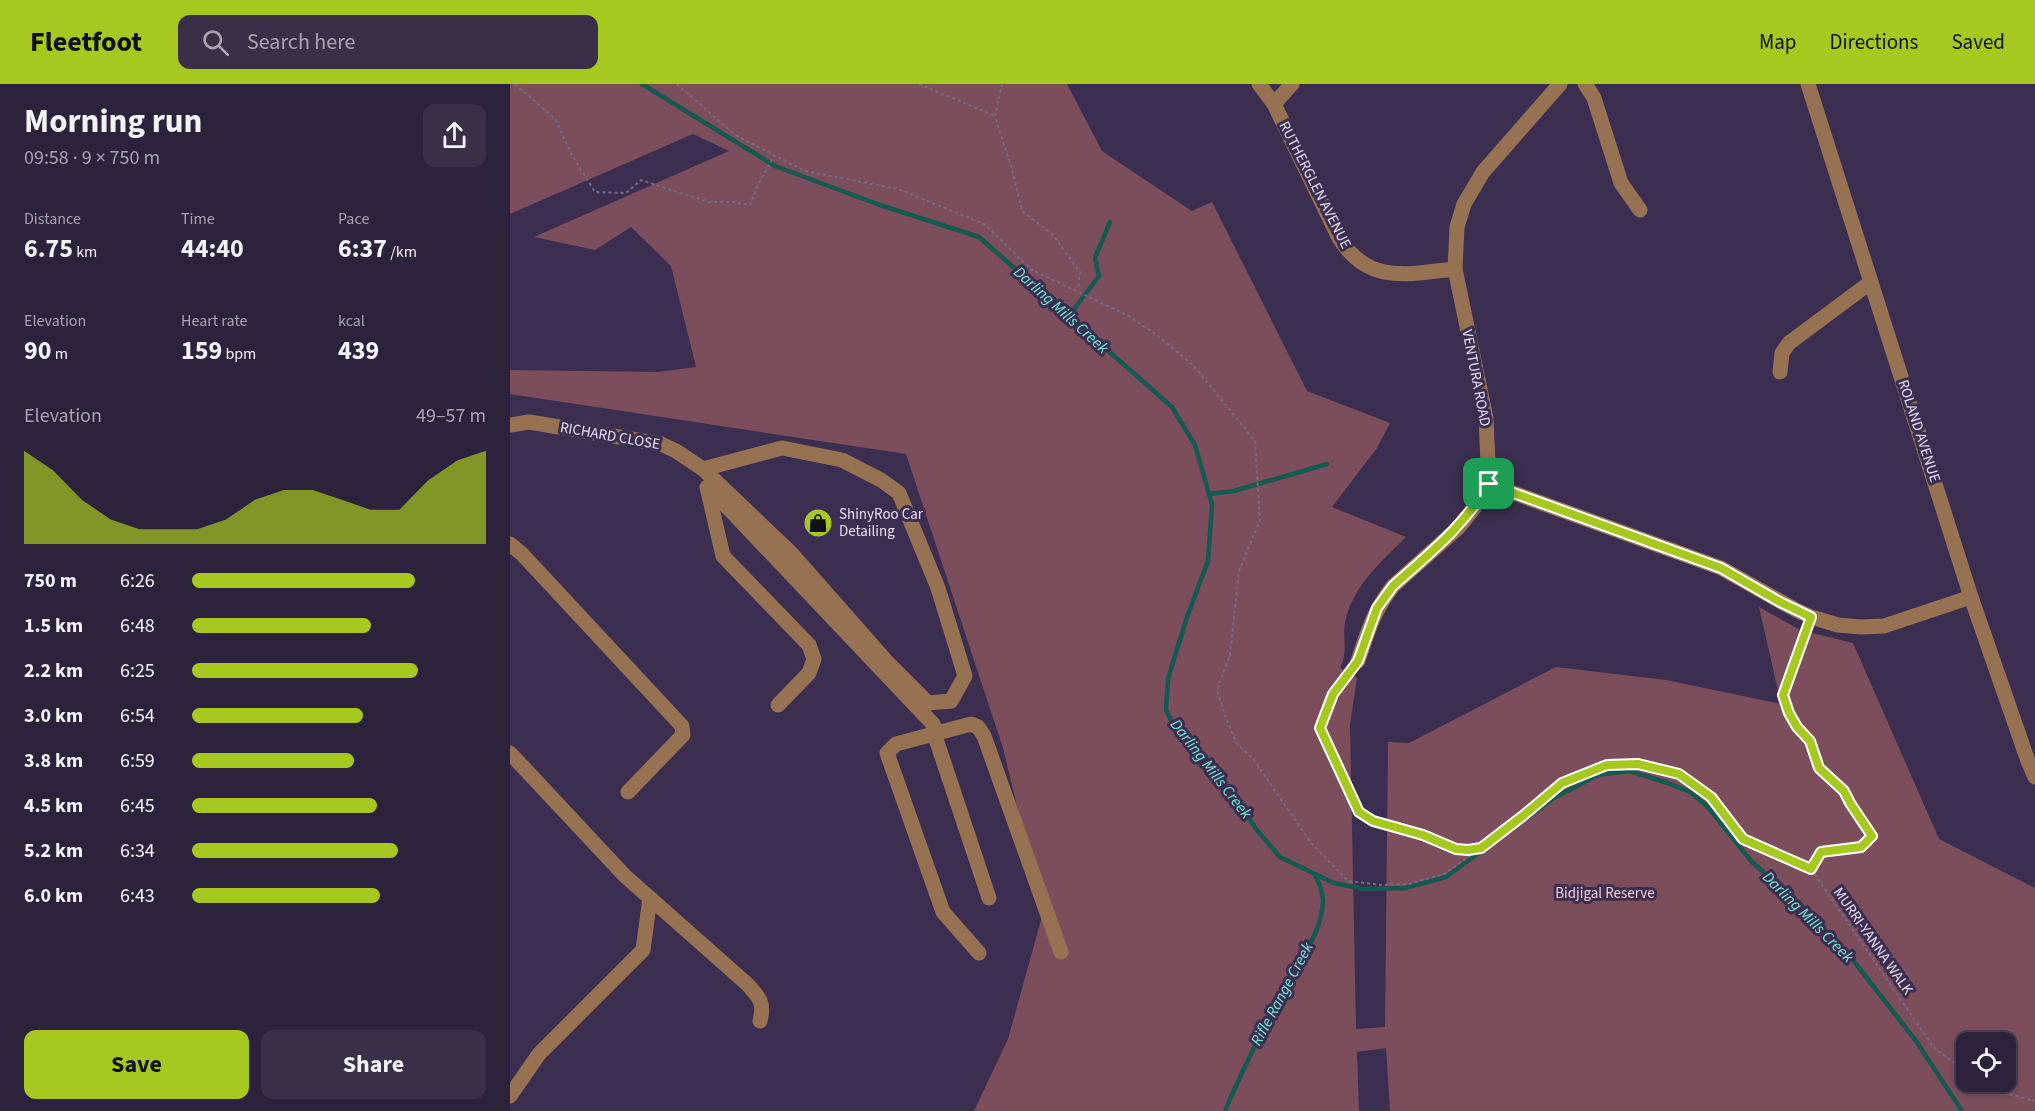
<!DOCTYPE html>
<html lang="en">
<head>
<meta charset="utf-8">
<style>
	:root { --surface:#2d223c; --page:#392f47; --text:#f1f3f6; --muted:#a7a4af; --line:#483f56; --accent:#a7c81f }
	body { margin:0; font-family:"Source Sans 3",sans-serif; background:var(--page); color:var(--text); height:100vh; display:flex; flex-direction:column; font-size:22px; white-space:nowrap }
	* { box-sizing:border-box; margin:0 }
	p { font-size:20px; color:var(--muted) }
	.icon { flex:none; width:33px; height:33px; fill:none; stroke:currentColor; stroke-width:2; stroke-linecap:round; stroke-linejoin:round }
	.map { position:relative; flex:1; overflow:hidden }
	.drawer { display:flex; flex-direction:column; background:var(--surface); width:510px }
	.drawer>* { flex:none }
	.fabs { position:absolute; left:1446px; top:948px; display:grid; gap:12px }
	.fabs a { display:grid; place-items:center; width:60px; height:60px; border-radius:12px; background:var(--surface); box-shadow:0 3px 9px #0003,0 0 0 2px var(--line); font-size:30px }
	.pin { position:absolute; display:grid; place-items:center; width:51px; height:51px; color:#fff; margin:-26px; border-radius:12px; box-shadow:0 3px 9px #0006 }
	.round { display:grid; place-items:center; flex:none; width:63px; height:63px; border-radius:12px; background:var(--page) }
	.summary { display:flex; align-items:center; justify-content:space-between; height:102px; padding:0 24px }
	h1 { font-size:33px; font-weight:700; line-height:45px }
	.figures { display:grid; grid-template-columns:repeat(3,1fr); gap:9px; height:102px; padding:6px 24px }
	.figures div { display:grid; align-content:center }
	.figures b { font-size:26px; font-weight:700 }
	.figures small { font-size:16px; font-weight:400 }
	.figures p { font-size:16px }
	.chart { height:168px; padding:12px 24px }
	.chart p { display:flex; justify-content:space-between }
	.chart svg { width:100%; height:108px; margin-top:6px; fill:var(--accent); opacity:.7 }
	.button { display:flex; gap:12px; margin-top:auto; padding:12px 24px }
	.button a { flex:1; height:69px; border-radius:12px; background:var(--accent); color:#111; font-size:24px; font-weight:700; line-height:69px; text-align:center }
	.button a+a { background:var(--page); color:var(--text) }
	ul { padding:0 24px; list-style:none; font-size:20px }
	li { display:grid; grid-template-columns:96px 72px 1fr; align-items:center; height:45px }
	li i { height:15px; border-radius:8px; background:var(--accent) }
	header { display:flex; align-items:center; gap:36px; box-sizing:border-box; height:84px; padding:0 30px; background:var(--accent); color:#111 }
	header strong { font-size:28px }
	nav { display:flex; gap:33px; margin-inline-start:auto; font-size:21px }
	.search { width:420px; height:54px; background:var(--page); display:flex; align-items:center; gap:15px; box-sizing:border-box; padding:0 21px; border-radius:12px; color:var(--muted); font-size:22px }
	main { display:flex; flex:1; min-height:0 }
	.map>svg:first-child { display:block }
	.green { fill:#7c4e5c; fill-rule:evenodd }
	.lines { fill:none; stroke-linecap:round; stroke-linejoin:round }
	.stream { stroke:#145a50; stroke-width:4.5 }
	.path { stroke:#766b89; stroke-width:2; stroke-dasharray:3 3; stroke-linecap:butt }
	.minor { stroke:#977252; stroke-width:15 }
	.route-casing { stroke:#fff; stroke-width:12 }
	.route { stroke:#a7c81f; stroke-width:8 }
	.labels { text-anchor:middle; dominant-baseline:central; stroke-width:6; stroke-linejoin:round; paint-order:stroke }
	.street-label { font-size:15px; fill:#e6dff5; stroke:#3c2e50 }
	.poi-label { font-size:15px; fill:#e6dff5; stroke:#3c2e50; text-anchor:start }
	.park-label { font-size:15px; fill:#f4ccd6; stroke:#3c2e50 }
	.water-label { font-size:16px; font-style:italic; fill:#6eebd6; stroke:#3c2e50 }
</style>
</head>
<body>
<header>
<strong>Fleetfoot</strong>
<div class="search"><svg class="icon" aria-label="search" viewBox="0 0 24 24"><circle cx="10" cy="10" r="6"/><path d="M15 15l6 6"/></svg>Search here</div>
<nav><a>Map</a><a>Directions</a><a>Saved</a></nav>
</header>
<main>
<section class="drawer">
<div class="summary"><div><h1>Morning run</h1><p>09:58 · 9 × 750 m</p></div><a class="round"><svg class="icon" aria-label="share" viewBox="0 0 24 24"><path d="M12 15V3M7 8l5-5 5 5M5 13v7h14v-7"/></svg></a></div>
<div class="figures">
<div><p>Distance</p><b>6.75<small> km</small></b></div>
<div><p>Time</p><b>44:40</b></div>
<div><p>Pace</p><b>6:37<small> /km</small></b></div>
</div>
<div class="figures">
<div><p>Elevation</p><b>90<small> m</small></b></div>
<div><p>Heart rate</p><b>159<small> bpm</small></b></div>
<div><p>kcal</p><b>439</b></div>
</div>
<div class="chart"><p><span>Elevation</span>49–57 m</p>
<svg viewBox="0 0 160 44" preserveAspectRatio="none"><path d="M0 44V6L10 14L20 26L30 34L40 38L50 38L60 38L70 34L80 26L90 22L100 22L110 26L120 30L130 30L140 18L150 10L160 6V44z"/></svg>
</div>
<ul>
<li><b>750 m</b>6:26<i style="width:76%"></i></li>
<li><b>1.5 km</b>6:48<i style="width:61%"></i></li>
<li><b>2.2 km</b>6:25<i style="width:77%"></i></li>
<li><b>3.0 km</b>6:54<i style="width:58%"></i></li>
<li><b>3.8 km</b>6:59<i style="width:55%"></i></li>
<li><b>4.5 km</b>6:45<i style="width:63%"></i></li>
<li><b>5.2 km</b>6:34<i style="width:70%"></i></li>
<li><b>6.0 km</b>6:43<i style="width:64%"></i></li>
</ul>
<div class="button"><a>Save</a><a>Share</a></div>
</section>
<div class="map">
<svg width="1525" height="1027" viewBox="0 0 1525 1027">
	<rect width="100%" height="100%" fill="#3c2e50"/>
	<path class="green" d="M 0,0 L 557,0 L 592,67 L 682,127 L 702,118 L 797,307 L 880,339 L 867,364 L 822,423 L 896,453 C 872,477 845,500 836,534 C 831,552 839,566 830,584 L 847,594 L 840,641 L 846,945 L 875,943 L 878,658 L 899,659 L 1046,583 L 1156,596 L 1271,620 L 1249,523 L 1290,546 L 1343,559 L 1429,755 L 1525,804 L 1525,1027 L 880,1027 L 876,964 L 847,968 L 849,1027 L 464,1027 L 498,955 L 533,829 L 493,664 L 396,370 L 0,310 L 0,286 L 148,288 L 186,283 L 161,182 L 121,143 L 85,166 L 24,153 L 219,67 L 183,50 L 0,130 ZM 1456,958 L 1496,958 L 1496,998 L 1456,998 Z"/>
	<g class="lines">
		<g class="stream">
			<path d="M 132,0 L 265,82 L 370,121 L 469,153 L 662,323 L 685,361 L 702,420 L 698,477 L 676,536 L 658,595 L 656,626 L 665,644 L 727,716 L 746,745 L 770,773 L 824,799 L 854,805 L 895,804 L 936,793 L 1044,714 L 1088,691 L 1119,687 L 1158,699 L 1180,708 L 1197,722 L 1242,778 L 1293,823 L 1346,880 L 1406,957 L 1452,1027"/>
			<path d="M 558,233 L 589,192 L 585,174 L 600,138"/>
			<path d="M 699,410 L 724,407 L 817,380"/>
			<path d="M 715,1027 C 733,984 754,943 776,901 C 790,875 812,849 813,817 C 813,808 809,799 805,791"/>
		</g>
		<g class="path">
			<path d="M 5,0 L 45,35 L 62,71 L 85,108 L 116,109 L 131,96 L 199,118 L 223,118 L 240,121 L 247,103 L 264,72"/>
			<path d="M 167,0 L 225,51 L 295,87 L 388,105 L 474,140 L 522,186 L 619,232 L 652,255 L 684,282 L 745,357 L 750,436 L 729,487 L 720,571 L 707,606 L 714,629 L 726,658 L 744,676 L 801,759 L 838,797 L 872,801 L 899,800 L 934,790 L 971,764"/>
			<path d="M 409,0 L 485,32"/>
			<path d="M 492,0 L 485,32 L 503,89 L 512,127 L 543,151 L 570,188 L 568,205"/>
			<path d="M 1297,545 L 1273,611 L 1279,629 L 1287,643 L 1300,657 L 1309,684 L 1334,707 L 1340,719 L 1362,752 L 1351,763 L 1311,768 L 1301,785"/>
			<path d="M 839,589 L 823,610 L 810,644 L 849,728 L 863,737 L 913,751 L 947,765 L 958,767 L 971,764 L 1014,731 L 1051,699 L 1097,681 L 1128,680 L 1169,690 L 1201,713 L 1233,755 L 1301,785 L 1424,964 L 1456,987"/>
			<path d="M 1473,998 L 1487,1007 L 1525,1017"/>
		</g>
		<g class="minor">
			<path d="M 749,0 L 764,20 L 829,154 C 859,201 897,190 945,185"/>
			<path d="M 1075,0 L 1084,14 L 1111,99 L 1130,126"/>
			<path d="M 1298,0 L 1461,513 L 1518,677 L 1525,693"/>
			<path d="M 764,20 L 782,0"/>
			<path d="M 1270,288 L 1272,269 L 1279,259 L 1361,198"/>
			<path d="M 0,341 L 19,338 L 151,360 L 166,367 L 193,385 L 281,469 L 377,578 L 418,619 L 441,617 L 455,592 L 428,504 L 389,409 L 371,396 L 332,376 L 272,364 L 193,385"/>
			<path d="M 979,400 L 1211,484 L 1286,526 L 1301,533 L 1328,541 L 1351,543 L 1374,542 L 1461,513"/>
			<path d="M 197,403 L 213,472 L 299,561 L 304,575 L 299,589 L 268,621"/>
			<path d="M 202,407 L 423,640 L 427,649"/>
			<path d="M 0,460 L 12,470 L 172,642 L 173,651 L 118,708"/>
			<path d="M 848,577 C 858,547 863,528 883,502 L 948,444 L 964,424 L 979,400 L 976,334 L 945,185 L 947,143 L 954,120 L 973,88 L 1050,0"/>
			<path d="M 424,649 L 479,814"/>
			<path d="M 0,669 L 115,792 L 236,899 C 249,913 255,918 250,937"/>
			<path d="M 469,869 L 433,828 L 377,669 L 386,660 L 461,640 L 468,643 L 474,652 L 551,868"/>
			<path d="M 0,1012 L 29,970 L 133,866 L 140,814"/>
		</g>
	</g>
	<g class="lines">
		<g class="route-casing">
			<path id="route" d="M 979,400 L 1211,484 L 1270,518 L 1301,533 L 1273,611 L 1279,629 L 1287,643 L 1300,657 L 1309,684 L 1334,707 L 1340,719 L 1362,752 L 1351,763 L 1311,768 L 1301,785 L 1233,755 L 1201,713 L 1169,690 L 1128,680 L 1097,681 L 1052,699 L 1014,731 L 971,764 L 958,766 L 946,765 L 913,751 L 863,737 L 849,728 L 810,644 L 823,610 L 848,577 L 867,524 L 883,502 C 920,469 953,443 979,400 Z"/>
		</g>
		<use href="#route" class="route"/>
	</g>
	<defs>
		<g id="shop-disc" transform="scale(1.5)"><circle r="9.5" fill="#a7c81f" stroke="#3c2e50"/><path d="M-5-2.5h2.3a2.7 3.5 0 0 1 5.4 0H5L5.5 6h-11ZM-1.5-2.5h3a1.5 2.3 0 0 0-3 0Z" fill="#111"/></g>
	</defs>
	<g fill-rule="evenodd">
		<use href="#shop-disc" x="308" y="439"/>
	</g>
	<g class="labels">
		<g class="street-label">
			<text transform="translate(805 101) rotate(63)">RUTHERGLEN AVENUE</text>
			<text transform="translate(966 294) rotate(79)">VENTURA ROAD</text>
			<text transform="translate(1409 347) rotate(72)">ROLAND AVENUE</text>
			<text transform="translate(100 352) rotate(10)">RICHARD CLOSE</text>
			<text transform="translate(1363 857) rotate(55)">MURRI-YANNA WALK</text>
		</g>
		<g class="poi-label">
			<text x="329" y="430">ShinyRoo Car<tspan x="329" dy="17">Detailing</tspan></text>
		</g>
		<g class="park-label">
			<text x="1095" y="809">Bidjigal Reserve</text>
		</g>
		<g class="water-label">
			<text transform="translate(551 226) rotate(42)">Darling Mills Creek</text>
			<text transform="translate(701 685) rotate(52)">Darling Mills Creek</text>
			<text transform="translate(1298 833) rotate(45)">Darling Mills Creek</text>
			<text transform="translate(772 910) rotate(-62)">Rifle Range Creek</text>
		</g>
	</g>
</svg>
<div class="fabs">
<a><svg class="icon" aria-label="locate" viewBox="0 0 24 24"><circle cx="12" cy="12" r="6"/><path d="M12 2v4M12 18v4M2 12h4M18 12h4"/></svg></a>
</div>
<div class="pin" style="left:979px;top:400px;background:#1e9e55"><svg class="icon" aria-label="arrive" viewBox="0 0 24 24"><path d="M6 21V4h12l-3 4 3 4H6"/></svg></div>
</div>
</main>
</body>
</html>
